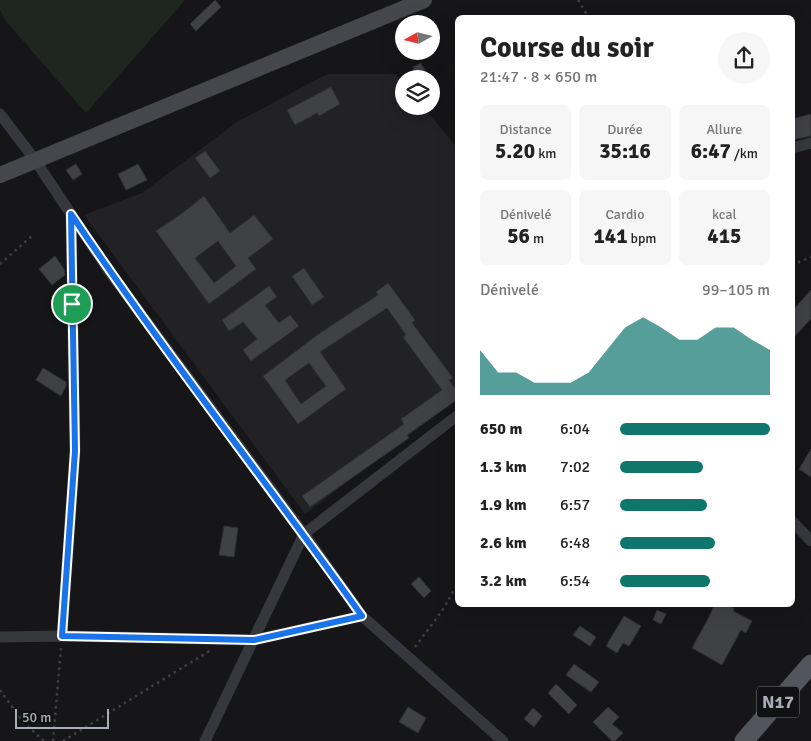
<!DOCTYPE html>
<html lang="fr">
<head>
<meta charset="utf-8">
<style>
	:root { --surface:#fff; --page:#f6f6f6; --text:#222; --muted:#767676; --accent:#0f766e }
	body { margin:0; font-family:Signika,sans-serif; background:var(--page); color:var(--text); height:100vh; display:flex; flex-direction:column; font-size:19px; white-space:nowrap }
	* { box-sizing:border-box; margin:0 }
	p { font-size:16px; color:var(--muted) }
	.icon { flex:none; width:28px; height:28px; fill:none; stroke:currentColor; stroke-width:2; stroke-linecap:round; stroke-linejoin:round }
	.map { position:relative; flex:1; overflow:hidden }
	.side { position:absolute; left:455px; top:15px; width:340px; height:592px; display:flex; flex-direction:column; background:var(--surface); border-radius:8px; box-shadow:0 5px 20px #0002 }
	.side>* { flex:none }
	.needle { width:32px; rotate:262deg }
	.fabs { position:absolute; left:395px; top:15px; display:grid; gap:10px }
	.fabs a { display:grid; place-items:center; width:45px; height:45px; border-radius:50%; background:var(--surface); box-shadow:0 5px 20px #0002; font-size:25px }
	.scale { position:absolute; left:15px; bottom:12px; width:94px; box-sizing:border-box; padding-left:5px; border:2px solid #a8adb8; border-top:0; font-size:14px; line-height:18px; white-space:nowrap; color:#a8adb8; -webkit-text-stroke:4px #111113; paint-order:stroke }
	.pin { position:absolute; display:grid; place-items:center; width:42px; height:42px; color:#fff; margin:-21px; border:2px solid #fff; border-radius:50%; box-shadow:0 1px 5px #0007 }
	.round { display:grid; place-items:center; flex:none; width:52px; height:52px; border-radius:26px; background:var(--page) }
	.headline { display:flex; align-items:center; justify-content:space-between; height:85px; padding:0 25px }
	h1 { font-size:28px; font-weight:700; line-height:38px }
	.metrics { display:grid; grid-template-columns:repeat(3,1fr); gap:8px; height:85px; padding:5px 25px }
	.metrics div { display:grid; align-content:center; border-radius:8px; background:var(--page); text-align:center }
	.metrics b { font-size:21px; font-weight:700 }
	.metrics small { font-size:14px; font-weight:400 }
	.metrics p { font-size:14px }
	.chart { height:140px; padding:10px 25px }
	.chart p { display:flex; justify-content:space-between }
	.chart svg { width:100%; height:90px; margin-top:5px; fill:var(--accent); opacity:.7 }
	ul { padding:0 25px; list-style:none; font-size:16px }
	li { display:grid; grid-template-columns:80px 60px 1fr; align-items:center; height:38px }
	li i { height:12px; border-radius:6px; background:var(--accent) }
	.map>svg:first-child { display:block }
	.built { fill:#222225 }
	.green { fill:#1e261f }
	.building { fill:#404145; stroke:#303034; fill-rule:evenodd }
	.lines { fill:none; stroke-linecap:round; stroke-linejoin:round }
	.path { stroke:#3d3f44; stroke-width:2.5; stroke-dasharray:2.5 4; stroke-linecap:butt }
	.street { stroke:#37383d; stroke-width:11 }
	.secondary { stroke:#45474d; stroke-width:16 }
	.primary { stroke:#53555c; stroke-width:19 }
	.route-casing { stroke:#fff; stroke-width:10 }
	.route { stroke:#1a73e8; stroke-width:6 }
	.labels { text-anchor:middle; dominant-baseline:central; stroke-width:4.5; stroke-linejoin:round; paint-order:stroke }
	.shield { fill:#111113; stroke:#7b7e86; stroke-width:1 }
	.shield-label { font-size:18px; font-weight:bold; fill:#a8adb8 }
</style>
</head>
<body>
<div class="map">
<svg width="811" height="741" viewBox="0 0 811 741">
	<rect width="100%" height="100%" fill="#161618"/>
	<path class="built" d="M 327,74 L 396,74 L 404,83 L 404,106 L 423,106 L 457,148 L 457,399 L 305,514 L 84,215 L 142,193 L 237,122 Z"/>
	<path class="green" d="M 0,0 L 185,0 L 86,113 L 5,20 L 0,10 Z"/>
	<g class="building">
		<path d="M 215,0 L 221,7 L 196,31 L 190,24 Z"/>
		<path d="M 421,63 L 429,79 L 418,79 L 413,67 Z"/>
		<path d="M 331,87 L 340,104 L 319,116 L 317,113 L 295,125 L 287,110 Z"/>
		<path d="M 811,114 L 811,136 L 792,140 L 792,119 Z"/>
		<path d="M 205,151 L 220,171 L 210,178 L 195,158 Z"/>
		<path d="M 76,164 L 82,174 L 73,180 L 66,170 Z"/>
		<path d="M 138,164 L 147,180 L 126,190 L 118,174 Z"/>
		<path d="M 204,196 L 230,233 L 254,215 L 273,239 L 248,258 L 256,269 L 209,304 L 156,231 L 181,214 ZM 218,241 L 236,266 L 214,283 L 195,258 Z"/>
		<path d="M 55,256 L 64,269 L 65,275 L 52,285 L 39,269 Z"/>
		<path d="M 304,268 L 324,297 L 312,305 L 292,276 Z"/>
		<path d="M 388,283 L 415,320 L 412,323 L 453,378 L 449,380 L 458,392 L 458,399 L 407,435 L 409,438 L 310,507 L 302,496 L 404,424 L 401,419 L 442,390 L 403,337 L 406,335 L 387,308 L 320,352 L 346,389 L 298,424 L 263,376 L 320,333 L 378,295 L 376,292 ZM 309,363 L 326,386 L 301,404 L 285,380 Z"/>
		<path d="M 269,286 L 277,297 L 265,305 L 279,323 L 290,315 L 299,326 L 251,361 L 243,350 L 257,339 L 243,322 L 229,331 L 222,320 Z"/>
		<path d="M 811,290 L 811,319 L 792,339 L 792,311 Z"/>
		<path d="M 43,368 L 66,382 L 66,386 L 61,396 L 36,380 Z"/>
		<path d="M 811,449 L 811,477 L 799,469 Z"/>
		<path d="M 224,526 L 238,528 L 234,557 L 219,555 Z"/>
		<path d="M 419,577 L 431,591 L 424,598 L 411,584 Z"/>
		<path d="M 714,605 L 727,605 L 734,608 L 733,611 L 752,621 L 746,633 L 741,630 L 722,665 L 692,648 L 710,615 Z"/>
		<path d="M 657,610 L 666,614 L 661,624 L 653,620 Z"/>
		<path d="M 624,616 L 641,626 L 629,646 L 623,643 L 617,653 L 606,646 Z"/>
		<path d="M 580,626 L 596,637 L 590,646 L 573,635 Z"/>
		<path d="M 574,664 L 599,682 L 591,692 L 566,675 Z"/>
		<path d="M 556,684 L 577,705 L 569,714 L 548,693 Z"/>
		<path d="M 408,707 L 426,718 L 418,733 L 399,722 Z"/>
		<path d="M 608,707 L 619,717 L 612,724 L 623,733 L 615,741 L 612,741 L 593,722 Z"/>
		<path d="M 533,708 L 542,716 L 534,727 L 524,719 Z"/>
	</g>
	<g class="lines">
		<g class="path">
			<path d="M 578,0 L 589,18"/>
			<path d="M 0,264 L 33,235"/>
			<path d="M 792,265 L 811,257"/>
			<path d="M 415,647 L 442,611 L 458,583"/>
			<path d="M 0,690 L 23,722 L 44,741"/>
			<path d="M 53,741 L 61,648"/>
			<path d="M 63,741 L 211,650"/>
		</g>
		<g class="street">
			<path d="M 0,114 L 35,160 L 109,271 L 304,534 L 362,616 L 503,741"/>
			<path d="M 792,148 L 811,143"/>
			<path d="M 792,521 L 811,541"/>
			<path d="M 62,636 L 75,451 L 71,214"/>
			<path d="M 0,637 L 62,636 L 254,640 L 362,616"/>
			<path d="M 205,741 L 304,534 L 458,415"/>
		</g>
		<path class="secondary" d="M 0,175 L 424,0"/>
		<path class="primary" d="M 744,741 L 811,664"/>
	</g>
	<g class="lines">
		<g class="route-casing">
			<path id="route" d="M 71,214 C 163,351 266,481 362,616 L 254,640 L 62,636 L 75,451 Z"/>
		</g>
		<use href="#route" class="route"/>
	</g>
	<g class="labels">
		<rect class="shield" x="757" y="686.5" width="42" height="31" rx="4"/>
		<g class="shield-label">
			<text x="778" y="702">N17</text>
		</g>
	</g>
</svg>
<div class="fabs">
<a><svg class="needle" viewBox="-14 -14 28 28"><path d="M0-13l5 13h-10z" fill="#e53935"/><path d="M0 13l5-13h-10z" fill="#767676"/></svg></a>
<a><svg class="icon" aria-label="layers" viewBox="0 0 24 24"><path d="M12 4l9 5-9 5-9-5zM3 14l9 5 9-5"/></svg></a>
</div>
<div class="scale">50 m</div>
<div class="pin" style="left:72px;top:304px;background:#1e9e55"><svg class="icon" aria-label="arrive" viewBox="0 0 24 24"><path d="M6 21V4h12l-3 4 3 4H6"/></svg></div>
<section class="side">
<div class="headline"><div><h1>Course du soir</h1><p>21:47 · 8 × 650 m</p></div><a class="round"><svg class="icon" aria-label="share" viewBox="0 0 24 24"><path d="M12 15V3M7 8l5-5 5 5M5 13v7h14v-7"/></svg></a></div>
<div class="metrics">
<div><p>Distance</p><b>5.20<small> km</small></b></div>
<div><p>Durée</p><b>35:16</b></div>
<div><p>Allure</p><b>6:47<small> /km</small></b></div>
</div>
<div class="metrics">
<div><p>Dénivelé</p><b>56<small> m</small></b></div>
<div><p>Cardio</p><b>141<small> bpm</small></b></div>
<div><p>kcal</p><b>415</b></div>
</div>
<div class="chart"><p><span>Dénivelé</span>99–105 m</p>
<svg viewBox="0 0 160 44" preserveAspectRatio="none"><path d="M0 44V22L10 33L20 33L30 38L40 38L50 38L60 33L70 22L80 11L90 6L100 11L110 17L120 17L130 11L140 11L150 17L160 22V44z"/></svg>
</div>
<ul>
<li><b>650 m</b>6:04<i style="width:100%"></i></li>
<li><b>1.3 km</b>7:02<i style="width:55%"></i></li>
<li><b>1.9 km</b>6:57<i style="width:58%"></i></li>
<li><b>2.6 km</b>6:48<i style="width:63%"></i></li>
<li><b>3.2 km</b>6:54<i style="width:60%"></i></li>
</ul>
</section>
</div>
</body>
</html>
